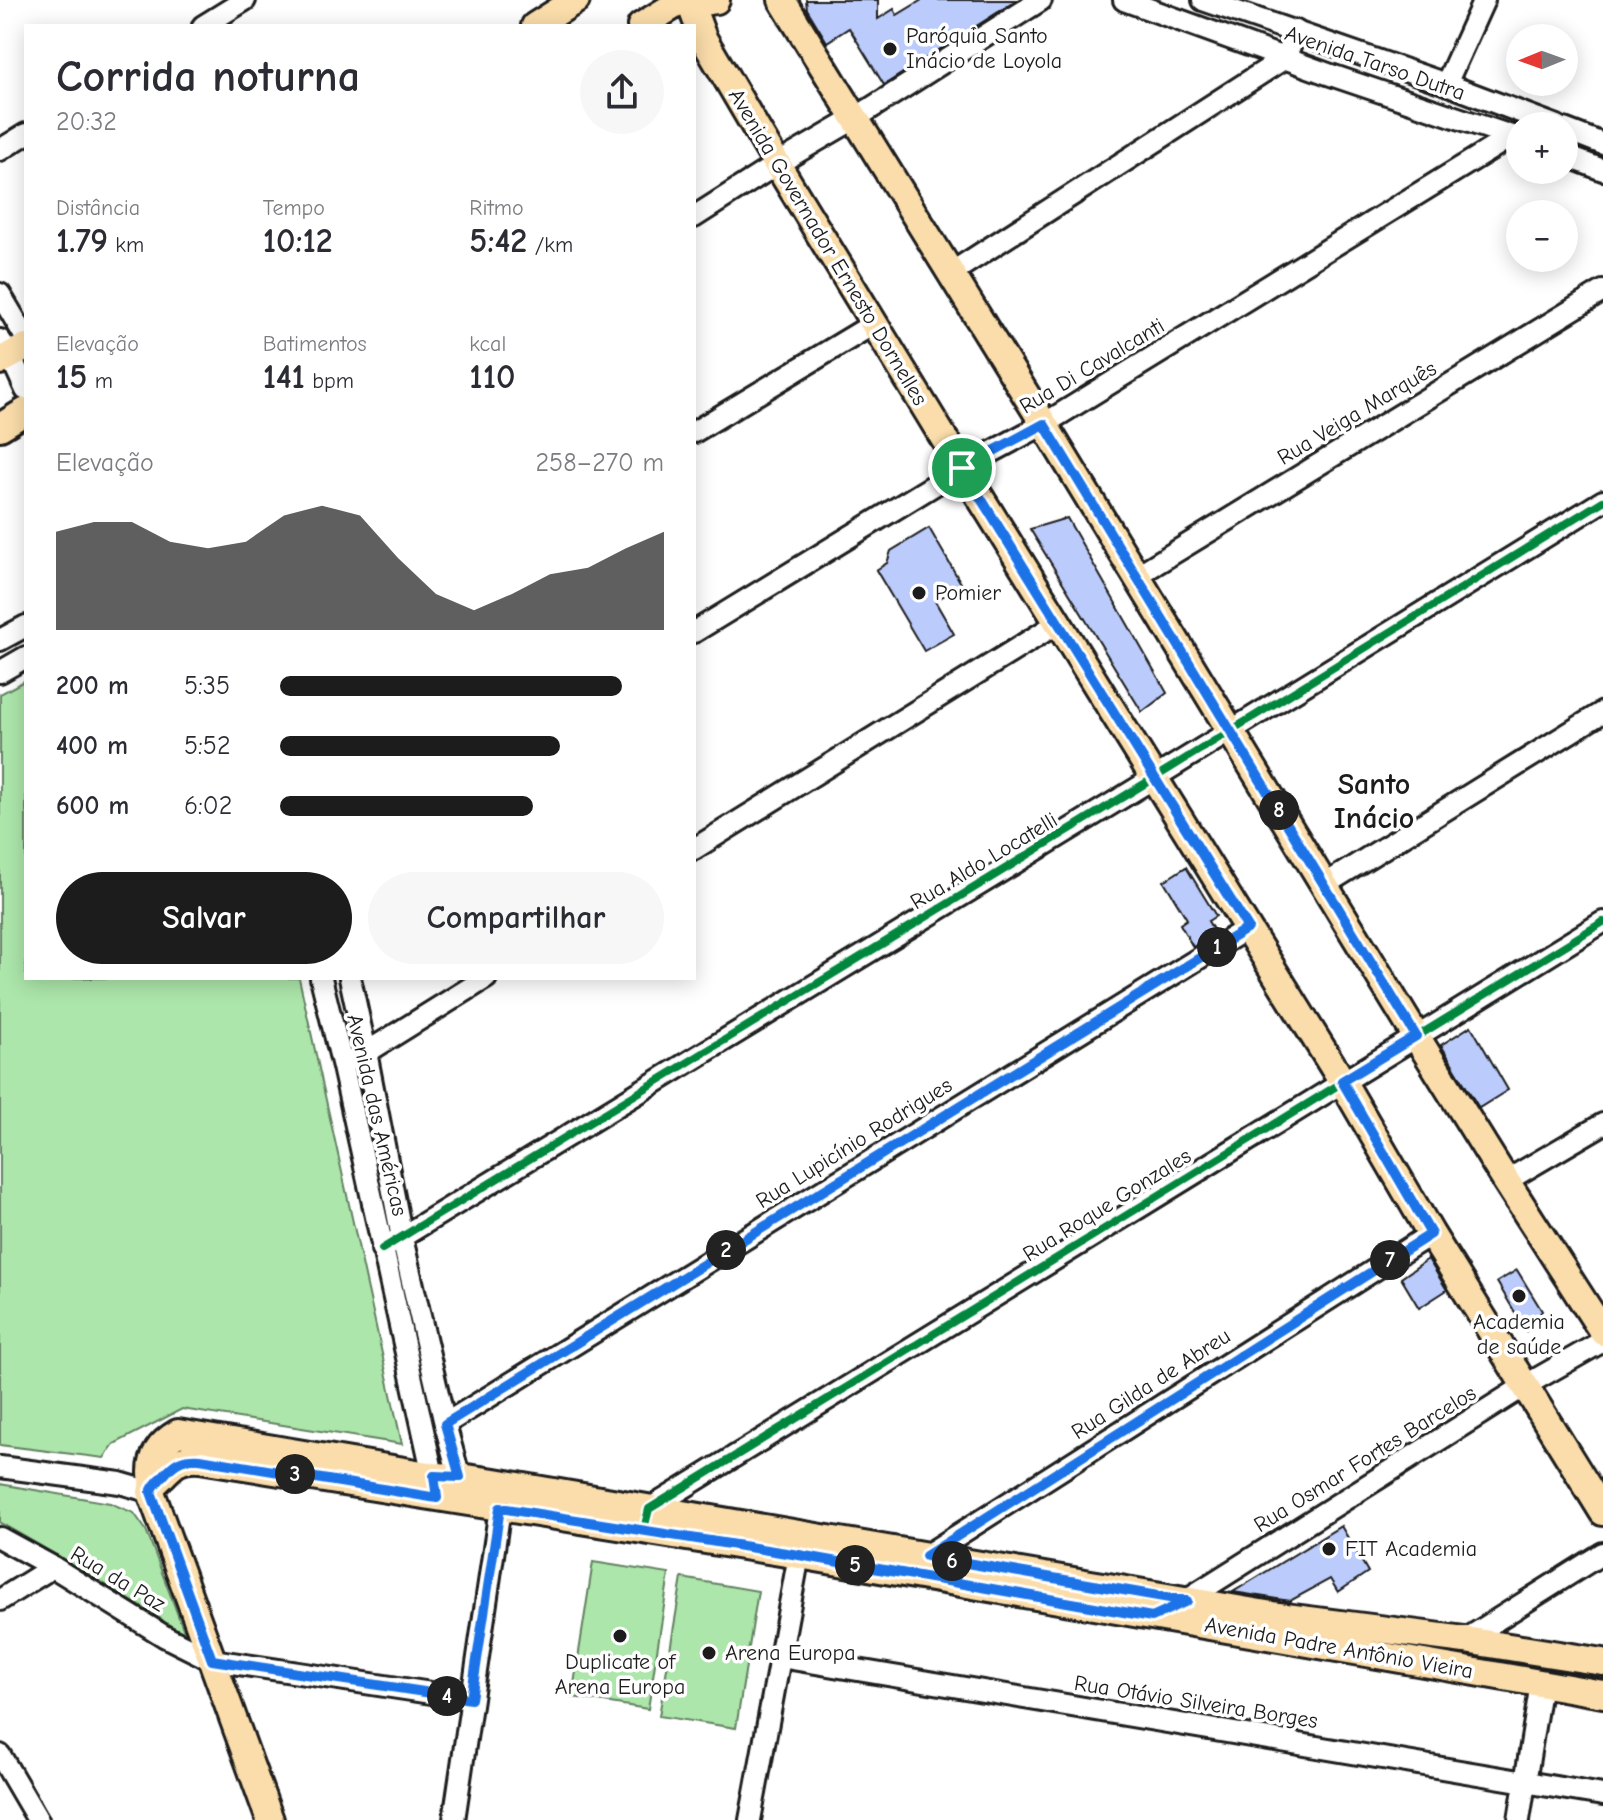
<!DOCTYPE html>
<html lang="pt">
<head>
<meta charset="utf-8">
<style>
	:root { --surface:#fff; --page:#f7f7f7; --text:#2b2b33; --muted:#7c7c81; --accent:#1c1c1c }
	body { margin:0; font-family:"Comic Neue",sans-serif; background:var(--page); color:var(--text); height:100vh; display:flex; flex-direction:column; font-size:30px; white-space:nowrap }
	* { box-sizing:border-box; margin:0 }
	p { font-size:26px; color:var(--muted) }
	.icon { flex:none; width:44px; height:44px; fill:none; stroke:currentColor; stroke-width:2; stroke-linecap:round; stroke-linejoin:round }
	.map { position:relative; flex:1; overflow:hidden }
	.side { position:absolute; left:24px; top:24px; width:672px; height:956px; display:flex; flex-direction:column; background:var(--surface); border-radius:0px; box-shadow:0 4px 20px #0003 }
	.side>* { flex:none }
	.needle { width:52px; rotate:269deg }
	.fabs { position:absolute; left:1506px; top:24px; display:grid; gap:16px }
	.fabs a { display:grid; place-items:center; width:72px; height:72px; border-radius:50%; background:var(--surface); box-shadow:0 4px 20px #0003; font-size:40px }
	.pin { position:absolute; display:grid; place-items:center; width:68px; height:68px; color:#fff; margin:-34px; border:4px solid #fff; border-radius:50%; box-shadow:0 2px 8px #0007 }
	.km { position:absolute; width:40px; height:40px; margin:-20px; border-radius:50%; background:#222; color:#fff; font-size:22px; line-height:40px; text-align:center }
	.round { display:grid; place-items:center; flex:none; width:84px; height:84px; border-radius:42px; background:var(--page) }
	.overview { display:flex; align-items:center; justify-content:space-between; height:136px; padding:0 32px }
	h1 { font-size:44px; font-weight:600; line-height:60px }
	.figures { display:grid; grid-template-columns:repeat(3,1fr); gap:12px; height:136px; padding:8px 32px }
	.figures div { display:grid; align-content:center }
	.figures b { font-size:34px; font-weight:600 }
	.figures small { font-size:22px; font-weight:400 }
	.figures p { font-size:22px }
	.chart { height:224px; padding:16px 32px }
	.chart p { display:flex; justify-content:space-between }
	.chart svg { width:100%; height:144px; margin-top:8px; fill:var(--accent); opacity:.7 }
	.action { display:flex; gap:16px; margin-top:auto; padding:16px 32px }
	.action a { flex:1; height:92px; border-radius:48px; background:var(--accent); color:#fff; font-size:32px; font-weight:600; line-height:92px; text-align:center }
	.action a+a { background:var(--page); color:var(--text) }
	ul { padding:0 32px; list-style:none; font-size:26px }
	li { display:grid; grid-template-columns:128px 96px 1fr; align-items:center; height:60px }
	li i { height:20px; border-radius:10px; background:var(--accent) }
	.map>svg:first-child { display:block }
	.green { fill:#ace6aa; stroke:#648163; stroke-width:2 }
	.building { fill:#bbccfc; stroke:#1c1c1c; stroke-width:2 }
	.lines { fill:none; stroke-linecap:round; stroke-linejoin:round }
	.minor-casing { stroke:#1c1c1c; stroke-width:26 }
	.major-casing { stroke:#1c1c1c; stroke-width:32 }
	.minor { stroke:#fff; stroke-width:20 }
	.major { stroke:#fbddab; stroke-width:26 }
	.cycleway-casing { stroke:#fff; stroke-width:13 }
	.cycleway { stroke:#00873e; stroke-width:8 }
	.route-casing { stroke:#fff; stroke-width:16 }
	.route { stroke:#1a73e8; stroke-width:10 }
	.poi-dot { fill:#1c1c1c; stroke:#fff; stroke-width:3 }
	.labels { text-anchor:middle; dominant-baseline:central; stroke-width:7; stroke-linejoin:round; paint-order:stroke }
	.poi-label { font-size:22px; fill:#1c1c1c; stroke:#fff; text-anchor:start }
	.street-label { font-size:22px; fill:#1c1c1c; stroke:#fff }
	.district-label { font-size:30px; font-weight:bold; fill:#1c1c1c; stroke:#fff }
</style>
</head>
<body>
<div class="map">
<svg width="1603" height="1820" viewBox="0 0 1603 1820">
	<rect width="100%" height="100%" fill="#fff"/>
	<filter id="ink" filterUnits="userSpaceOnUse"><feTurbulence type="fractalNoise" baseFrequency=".0125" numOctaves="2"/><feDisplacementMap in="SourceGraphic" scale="16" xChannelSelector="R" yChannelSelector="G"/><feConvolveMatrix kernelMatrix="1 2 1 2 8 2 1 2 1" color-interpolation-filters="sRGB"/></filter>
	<g filter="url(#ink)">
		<g class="green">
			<path d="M 26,680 L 26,978 L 299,978 L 402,1444 L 182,1409 L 114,1444 L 104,1458 L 0,1445 L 0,694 Z"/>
			<path d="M 0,1484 L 110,1503 L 134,1513 L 146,1530 L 188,1642 C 169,1621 141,1607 117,1592 C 78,1568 40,1545 0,1523 Z"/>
			<path d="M 593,1562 L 669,1574 L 648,1709 L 572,1697 Z"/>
			<path d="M 682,1578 L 758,1591 L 736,1728 L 659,1716 Z"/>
		</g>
		<g class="building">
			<path d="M 806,0 L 878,0 L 878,19 L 894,9 L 897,15 L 922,0 L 1017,0 L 884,85 L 849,28 L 827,42 L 807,9 Z"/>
			<path d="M 1067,518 L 1167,693 L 1142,712 L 1030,529 Z"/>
			<path d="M 929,528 L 962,585 L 935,601 L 954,634 L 924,651 L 876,570 L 887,563 L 891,551 Z"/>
			<path d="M 1186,867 L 1216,916 L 1208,921 L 1215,933 L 1193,947 L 1180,924 L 1187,919 L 1164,881 Z"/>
			<path d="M 1471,1026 L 1508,1090 L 1479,1108 L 1441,1045 Z"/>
			<path d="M 1428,1259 L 1447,1290 L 1419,1308 L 1401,1278 Z"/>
			<path d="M 1517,1270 L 1542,1311 L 1526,1331 L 1497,1282 Z"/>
			<path d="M 1341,1526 L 1368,1572 L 1338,1592 L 1330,1579 L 1290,1601 L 1233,1592 Z"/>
		</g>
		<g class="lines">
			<g class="minor-casing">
				<g id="minor">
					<path d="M 1124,0 L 1328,74 L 1520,139"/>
					<path d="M 1203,0 L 1446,84 L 1557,126"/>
					<path d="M 203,26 L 245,0"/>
					<path d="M 1446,84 L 1484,0"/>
					<path d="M 1564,129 L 1603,144"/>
					<path d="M 0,150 L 26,134"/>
					<path d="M 1564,155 L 1603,170"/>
					<path d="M 694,217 L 777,164 L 854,119 L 1041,0"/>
					<path d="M 951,273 L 1285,58 L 1296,31"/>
					<path d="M 0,294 L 26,338"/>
					<path d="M 0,340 L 10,355 L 26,390"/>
					<path d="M 694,432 L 875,323"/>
					<path d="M 1136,576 L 1603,291"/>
					<path d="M 694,632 L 962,468 L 1044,424 L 1512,136"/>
					<path d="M 0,640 L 26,626"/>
					<path d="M 0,672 L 26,657"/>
					<path d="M 694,849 L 1058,623"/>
					<path d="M 1324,885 L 1603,712"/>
					<path d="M 321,978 L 343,1067 L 436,1489"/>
					<path d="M 350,978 L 366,1052 L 402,1238 L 445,1424 L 463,1490"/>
					<path d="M 356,1059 L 486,978"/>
					<path d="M 1506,1181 L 1603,1124"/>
					<path d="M 382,1249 L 1154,778 L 1603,501"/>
					<path d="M 445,1424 L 1248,928"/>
					<path d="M 0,1467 L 120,1483 L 151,1492"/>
					<path d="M 647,1516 L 649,1509 L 1603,922"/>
					<path d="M 0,1538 L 53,1567 L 164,1636 L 212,1660 L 471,1699"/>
					<path d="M 922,1558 L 1431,1234"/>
					<path d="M 0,1600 L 53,1567"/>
					<path d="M 1181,1603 L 1526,1385 L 1603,1341"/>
					<path d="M 1465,1640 L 1603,1553"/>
					<path d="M 780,1657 L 1603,1795"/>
					<path d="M 0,1755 L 38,1820"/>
					<path d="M 454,1820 L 500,1508 L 498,1496"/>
					<path d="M 750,1820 L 799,1555 L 799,1540"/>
					<path d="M 1519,1820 L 1541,1683"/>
				</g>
			</g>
			<g class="major-casing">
				<g id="major">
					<path d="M 689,0 L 703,38 L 777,164 L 962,468 L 1342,1081 L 1431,1234 L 1603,1512"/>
					<path d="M 691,0 L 701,2 L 716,0"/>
					<path d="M 782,0 L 1044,424 L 1416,1036 L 1506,1181 L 1603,1332"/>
					<path d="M 535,26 L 576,0"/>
					<path d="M 641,26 L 683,0"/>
					<path d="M 0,361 L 26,347"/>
					<path d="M 0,427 L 26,411"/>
					<path d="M 154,1484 C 171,1469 174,1457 200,1459 L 799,1555 L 1603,1694"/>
					<path d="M 270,1820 L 151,1492 C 154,1483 152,1480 152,1472 C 152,1453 164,1441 178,1433 L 434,1476 L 460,1477 L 495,1482 L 1278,1616 L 1465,1640 L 1603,1662"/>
				</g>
			</g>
			<use href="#minor" class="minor"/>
			<use href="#major" class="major"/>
			<g class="cycleway-casing">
				<g id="cycleway">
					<path d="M 382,1249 L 1154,778 L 1603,501"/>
					<path d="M 644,1529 L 649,1509 L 1603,922"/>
				</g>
			</g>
			<use href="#cycleway" class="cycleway"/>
		</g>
	</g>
	<g class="lines" filter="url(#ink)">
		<g class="route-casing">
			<path id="route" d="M 1044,424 L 1416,1036 L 1342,1081 L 1431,1234 L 926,1556 L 1187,1601 L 1152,1617 L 799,1555 L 500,1508 L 471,1699 L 212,1660 L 151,1492 C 154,1484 158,1482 164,1475 C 175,1462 182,1458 200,1459 L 437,1498 L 434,1476 L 460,1477 L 445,1424 L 1248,928 L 962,468 Z"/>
		</g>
		<use href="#route" class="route"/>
	</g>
	<g class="poi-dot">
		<circle cx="890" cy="49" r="8"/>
		<circle cx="919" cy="593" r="8"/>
		<circle cx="1519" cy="1296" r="8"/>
		<circle cx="1329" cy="1549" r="8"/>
		<circle cx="620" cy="1636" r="8"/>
		<circle cx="709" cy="1653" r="8"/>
	</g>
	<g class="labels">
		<g class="poi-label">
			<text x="906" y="36">Paróquia Santo<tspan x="906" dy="25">Inácio de Loyola</tspan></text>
			<text x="935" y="593">Pomier</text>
			<text x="1519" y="1322" text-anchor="middle">Academia<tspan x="1519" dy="25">de saúde</tspan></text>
			<text x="1345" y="1549">FIT Academia</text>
			<text x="725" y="1653">Arena Europa</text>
			<text x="620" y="1662" text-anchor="middle">Duplicate of<tspan x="620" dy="25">Arena Europa</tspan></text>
		</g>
		<g class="street-label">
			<text transform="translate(1375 63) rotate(19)">Avenida Tarso Dutra</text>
			<text transform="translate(828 247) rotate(59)">Avenida Governador Ernesto Dornelles</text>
			<text transform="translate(1092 366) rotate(-31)">Rua Di Cavalcanti</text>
			<text transform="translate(1357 413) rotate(-31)">Rua Veiga Marquês</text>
			<text transform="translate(984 861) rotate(-31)">Rua Aldo Locatelli</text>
			<text transform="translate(377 1115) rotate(77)">Avenida das Américas</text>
			<text transform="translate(854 1143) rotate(-32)">Rua Lupicínio Rodrigues</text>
			<text transform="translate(1107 1205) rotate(-32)">Rua Roque Gonzales</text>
			<text transform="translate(1151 1384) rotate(-33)">Rua Gilda de Abreu</text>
			<text transform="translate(1365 1459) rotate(-32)">Rua Osmar Fortes Barcelos</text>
			<text transform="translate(118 1579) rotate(31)">Rua da Paz</text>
			<text transform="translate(1339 1648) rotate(10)">Avenida Padre Antônio Vieira</text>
			<text transform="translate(1196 1702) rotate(9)">Rua Otávio Silveira Borges</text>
		</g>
		<g class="district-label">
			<text x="1374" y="784">Santo<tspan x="1374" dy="34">Inácio</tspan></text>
		</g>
	</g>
</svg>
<div class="fabs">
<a><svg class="needle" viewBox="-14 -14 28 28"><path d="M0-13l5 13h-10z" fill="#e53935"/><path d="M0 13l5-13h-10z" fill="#7c7c81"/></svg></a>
<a>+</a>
<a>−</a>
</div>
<div class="pin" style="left:962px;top:468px;background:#1e9e55"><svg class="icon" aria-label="arrive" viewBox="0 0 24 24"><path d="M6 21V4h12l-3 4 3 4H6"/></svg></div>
<b class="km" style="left:1217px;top:947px">1</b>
<b class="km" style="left:726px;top:1250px">2</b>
<b class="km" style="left:295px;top:1474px">3</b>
<b class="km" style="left:447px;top:1696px">4</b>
<b class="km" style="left:855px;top:1565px">5</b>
<b class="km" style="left:952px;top:1561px">6</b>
<b class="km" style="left:1390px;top:1260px">7</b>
<b class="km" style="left:1279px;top:810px">8</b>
<section class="side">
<div class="overview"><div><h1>Corrida noturna</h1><p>20:32</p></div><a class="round"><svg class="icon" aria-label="share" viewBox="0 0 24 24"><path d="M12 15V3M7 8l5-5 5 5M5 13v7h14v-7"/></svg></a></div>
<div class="figures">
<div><p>Distância</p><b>1.79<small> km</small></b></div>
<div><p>Tempo</p><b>10:12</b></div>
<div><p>Ritmo</p><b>5:42<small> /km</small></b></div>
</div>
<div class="figures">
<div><p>Elevação</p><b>15<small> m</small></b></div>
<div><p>Batimentos</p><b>141<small> bpm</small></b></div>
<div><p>kcal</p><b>110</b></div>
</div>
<div class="chart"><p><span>Elevação</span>258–270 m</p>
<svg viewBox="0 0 160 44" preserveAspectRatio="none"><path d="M0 44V14L10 11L20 11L30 17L40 19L50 17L60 9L70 6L80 9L90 22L100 33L110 38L120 33L130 27L140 25L150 19L160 14V44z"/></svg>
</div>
<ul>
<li><b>200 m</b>5:35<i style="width:89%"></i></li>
<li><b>400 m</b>5:52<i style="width:73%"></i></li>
<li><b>600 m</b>6:02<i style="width:66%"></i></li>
</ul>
<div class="action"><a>Salvar</a><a>Compartilhar</a></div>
</section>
</div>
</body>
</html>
